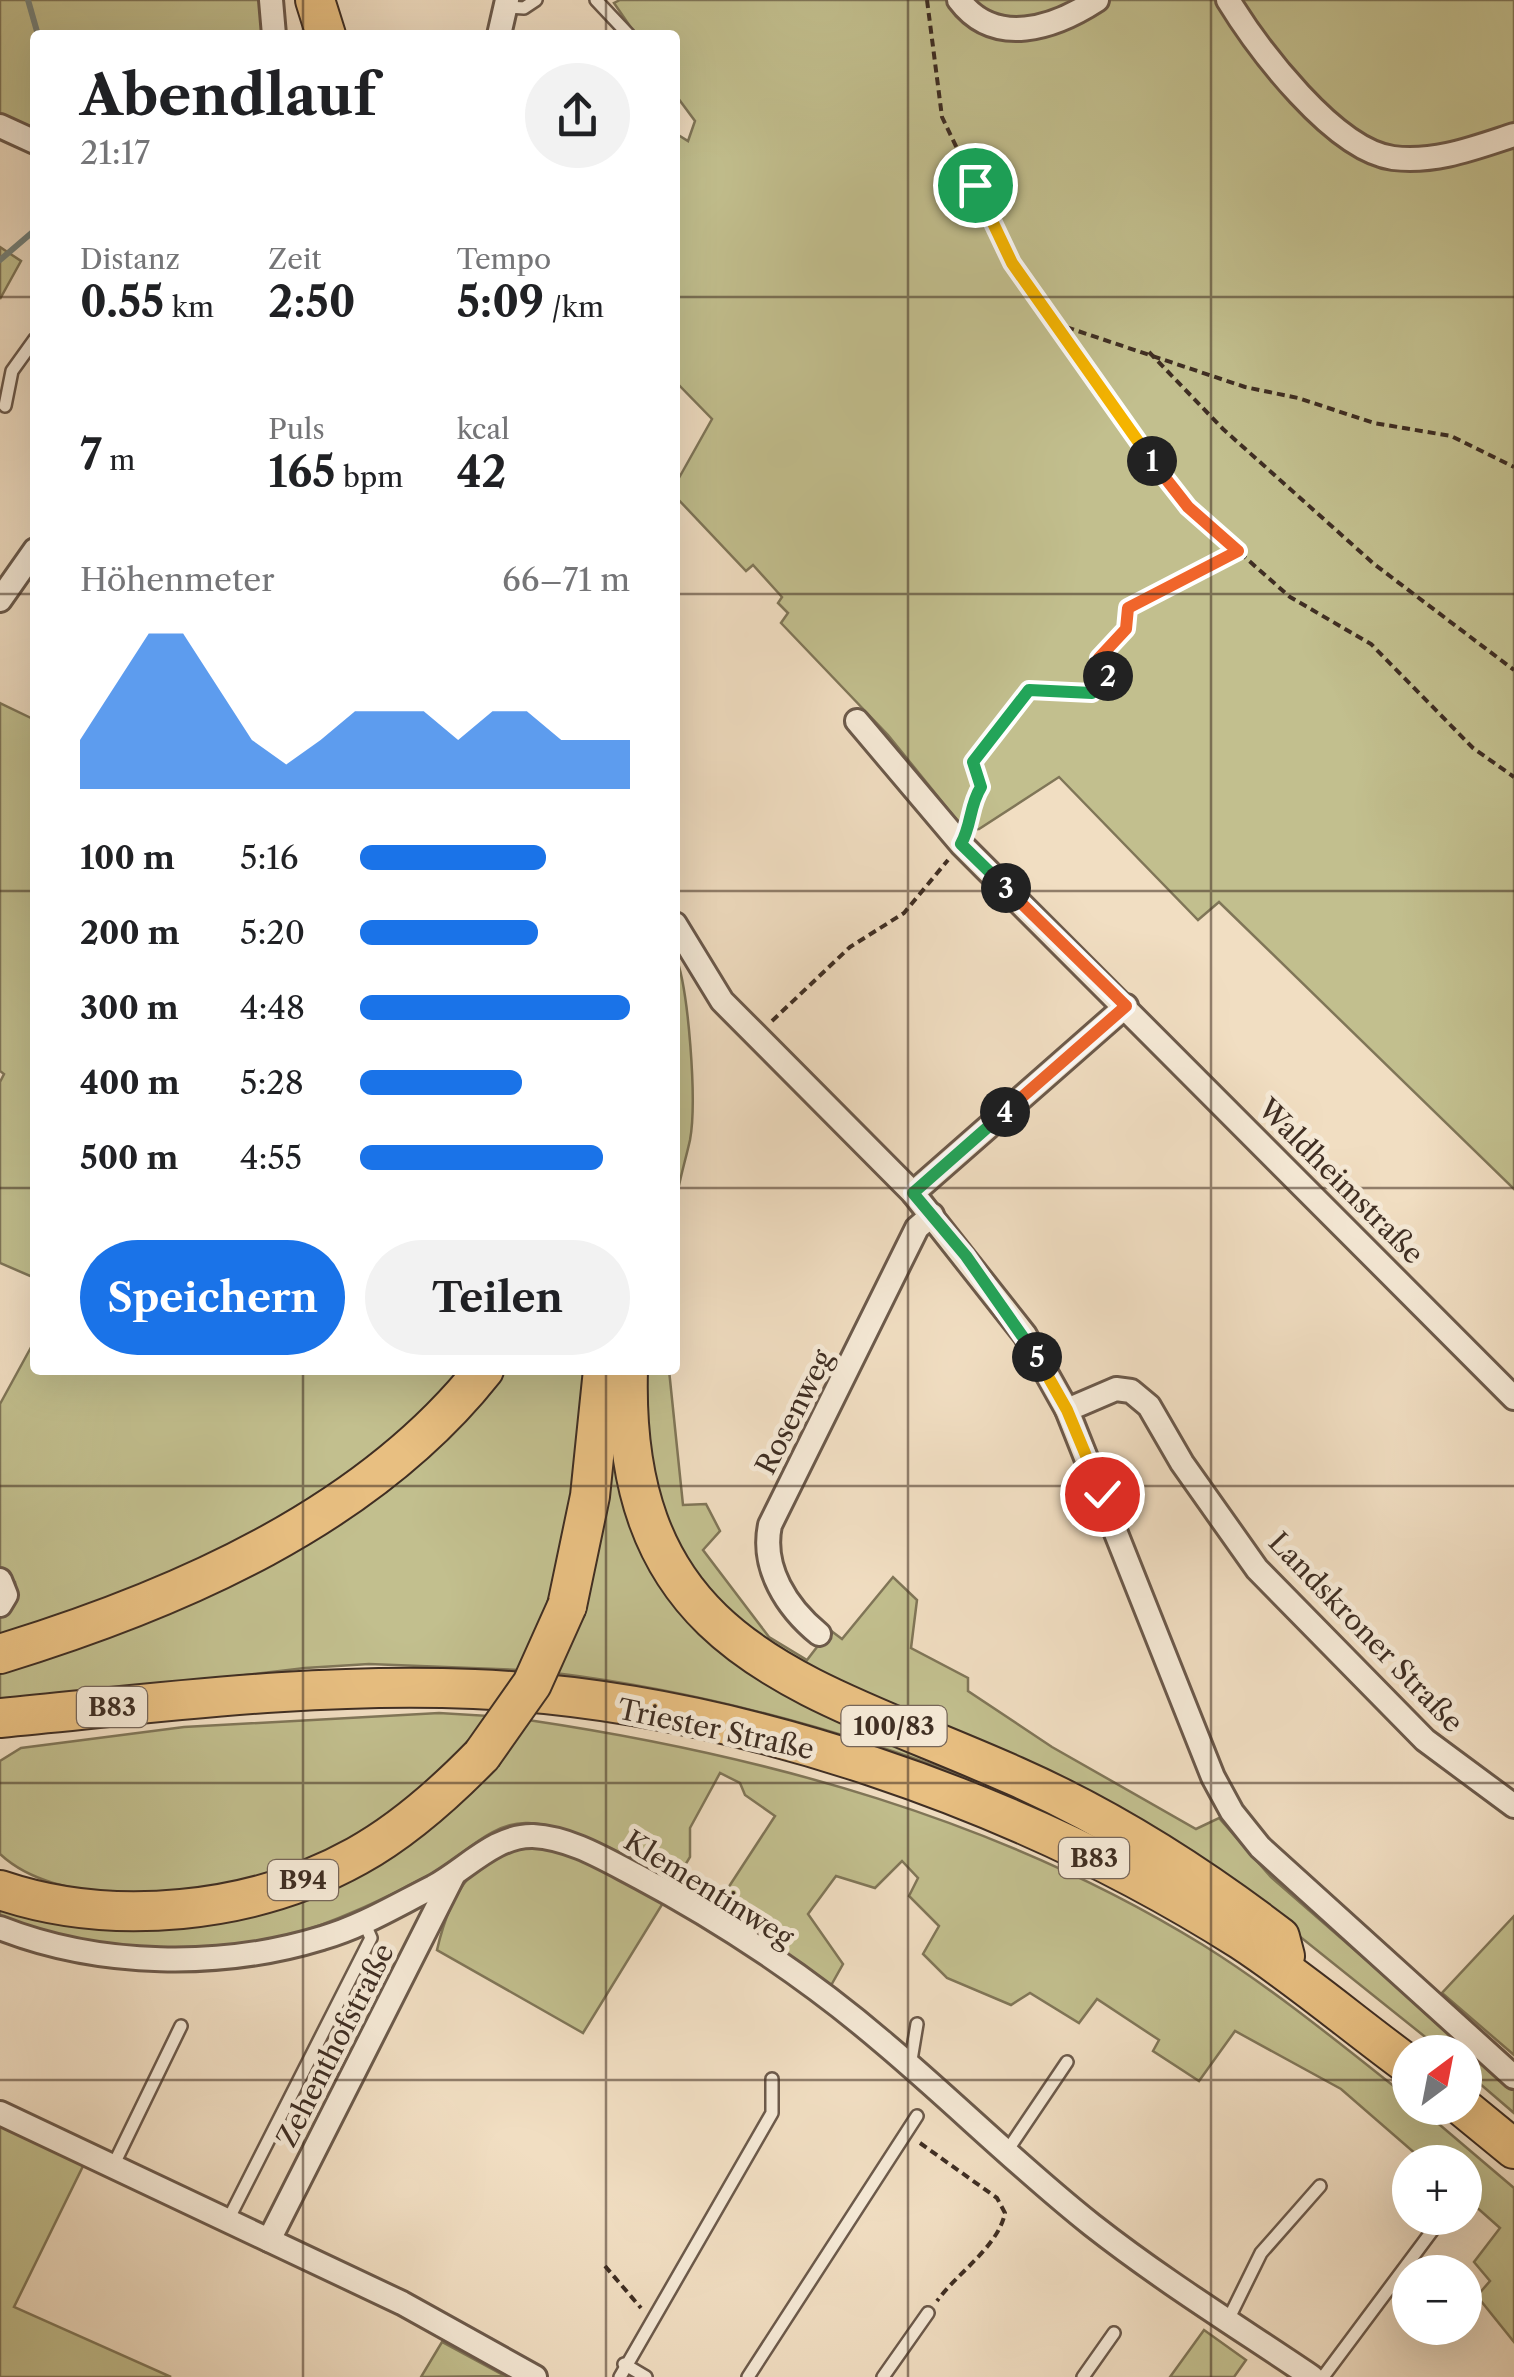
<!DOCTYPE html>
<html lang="de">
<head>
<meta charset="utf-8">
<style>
	:root { --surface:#fff; --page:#f2f2f2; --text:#202124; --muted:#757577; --accent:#1a73e8 }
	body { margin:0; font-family:"Libre Caslon Text",serif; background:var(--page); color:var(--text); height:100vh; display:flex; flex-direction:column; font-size:38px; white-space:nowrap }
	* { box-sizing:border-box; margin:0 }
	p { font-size:32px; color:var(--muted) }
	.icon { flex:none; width:55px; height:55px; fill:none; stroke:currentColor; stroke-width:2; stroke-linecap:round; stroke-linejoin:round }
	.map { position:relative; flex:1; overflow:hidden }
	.panel { position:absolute; left:30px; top:30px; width:650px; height:1345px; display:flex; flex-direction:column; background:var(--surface); border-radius:10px; box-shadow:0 10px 40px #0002 }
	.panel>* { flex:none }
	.needle { width:65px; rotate:32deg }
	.fabs { position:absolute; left:1392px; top:2035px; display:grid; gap:20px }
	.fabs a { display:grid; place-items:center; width:90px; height:90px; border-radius:50%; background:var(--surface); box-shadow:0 10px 40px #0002; font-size:50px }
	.pin { position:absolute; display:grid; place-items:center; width:85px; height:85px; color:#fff; margin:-42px; border:5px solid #fff; border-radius:50%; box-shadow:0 2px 10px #0007 }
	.km { position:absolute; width:50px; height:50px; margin:-25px; border-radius:50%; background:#222; color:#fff; font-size:28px; line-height:50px; text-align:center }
	.round { display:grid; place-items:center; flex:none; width:105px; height:105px; border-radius:52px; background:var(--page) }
	.head { display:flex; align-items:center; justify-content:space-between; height:170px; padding:0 50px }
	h1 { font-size:55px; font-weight:700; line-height:75px }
	.metrics { display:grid; grid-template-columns:repeat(3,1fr); gap:15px; height:170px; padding:10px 50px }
	.metrics div { display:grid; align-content:center }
	.metrics b { font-size:42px; font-weight:700 }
	.metrics small { font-size:28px; font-weight:400 }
	.metrics p { font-size:28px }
	.chart { height:280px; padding:20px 50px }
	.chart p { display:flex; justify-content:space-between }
	.chart svg { width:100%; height:180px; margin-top:10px; fill:var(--accent); opacity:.7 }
	.action { display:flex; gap:20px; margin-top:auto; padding:20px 50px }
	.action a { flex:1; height:115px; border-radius:60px; background:var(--accent); color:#fff; font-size:40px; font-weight:700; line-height:115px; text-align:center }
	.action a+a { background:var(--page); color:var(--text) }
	ul { padding:0 50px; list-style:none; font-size:32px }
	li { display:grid; grid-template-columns:160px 120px 1fr; align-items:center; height:75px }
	li i { height:25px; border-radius:12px; background:var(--accent) }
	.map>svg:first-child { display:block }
	.green { fill:#c2bf8e; stroke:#807658; stroke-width:2.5 }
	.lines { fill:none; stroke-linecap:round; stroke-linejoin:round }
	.stream { stroke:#76837c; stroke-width:6 }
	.lane-casing { stroke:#6c5a4b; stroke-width:16 }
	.street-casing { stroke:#6c5a4b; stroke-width:28 }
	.primary-casing { stroke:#3f2e23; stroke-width:42 }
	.path { stroke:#3f2e23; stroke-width:4; stroke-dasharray:8 5; stroke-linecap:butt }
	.lane { stroke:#f6ead7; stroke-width:11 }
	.street { stroke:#f6ead7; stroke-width:22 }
	.primary { stroke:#e8bf81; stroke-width:38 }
	.primary-bridge-casing { stroke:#3f2e23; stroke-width:42; stroke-linecap:butt }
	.primary-bridge { stroke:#e8bf81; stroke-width:38 }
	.split-1-casing { stroke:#fff; stroke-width:20 }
	.split-2-casing { stroke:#fff; stroke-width:20 }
	.split-3-casing { stroke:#fff; stroke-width:20 }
	.split-4-casing { stroke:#fff; stroke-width:20 }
	.split-5-casing { stroke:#fff; stroke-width:20 }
	.split-6-casing { stroke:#fff; stroke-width:20 }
	.split-1 { stroke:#f5b400; stroke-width:12 }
	.split-2 { stroke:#f0652b; stroke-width:12 }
	.split-3 { stroke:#22a559; stroke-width:12 }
	.split-4 { stroke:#f0652b; stroke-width:12 }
	.split-5 { stroke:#22a559; stroke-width:12 }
	.split-6 { stroke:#f5b400; stroke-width:12 }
	.grid { fill:none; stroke:#3f2e23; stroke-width:2.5; stroke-opacity:0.55 }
	.labels { text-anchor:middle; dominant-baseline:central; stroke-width:10; stroke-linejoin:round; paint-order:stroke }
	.shield { fill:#f6ead7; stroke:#766659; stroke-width:2.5 }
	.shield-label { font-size:25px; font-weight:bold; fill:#3f2e23 }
	.street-label { font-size:28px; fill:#3f2e23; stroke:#f6ead7 }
</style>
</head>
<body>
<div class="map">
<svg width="1514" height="2377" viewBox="0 0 1514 2377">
	<rect width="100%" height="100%" fill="#f1dec2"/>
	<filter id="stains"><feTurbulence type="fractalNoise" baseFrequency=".002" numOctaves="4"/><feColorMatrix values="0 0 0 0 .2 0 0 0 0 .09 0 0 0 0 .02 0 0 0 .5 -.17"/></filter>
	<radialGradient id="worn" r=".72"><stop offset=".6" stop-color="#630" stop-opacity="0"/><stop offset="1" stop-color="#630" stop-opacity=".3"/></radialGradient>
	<g class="green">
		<path d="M 0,0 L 265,0 L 266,35 L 35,35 L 35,130 L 0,118 Z"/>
		<path d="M 620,0 L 1514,0 L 1514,1189 L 1219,902 L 1198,920 L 1059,777 L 979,829 L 965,830 L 888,735 L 781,623 L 788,613 L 778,603 L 782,597 L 753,565 L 746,571 L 675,496 L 675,485 L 712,419 L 675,381 L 675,133 L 688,141 L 695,121 L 675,94 L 675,35 L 636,35 L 614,3 Z"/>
		<path d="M 0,247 L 21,261 L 0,299 Z"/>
		<path d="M 0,703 L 35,720 L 35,1278 L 0,1263 L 0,1082 L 4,1074 L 0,1071 Z"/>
		<path d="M 675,954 C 689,989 697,1102 690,1140 C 684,1167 676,1189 675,1217 Z"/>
		<path d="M 35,1340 L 35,1370 L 473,1370 L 393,1451 L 196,1566 L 0,1645 L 0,1613 L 8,1612 L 16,1601 L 15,1582 L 0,1569 L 0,1404 Z"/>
		<path d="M 497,1370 L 590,1370 L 561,1572 L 520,1670 L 369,1664 L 305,1668 L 0,1704 L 0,1665 L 160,1607 Z"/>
		<path d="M 636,1370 L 669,1370 L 683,1505 L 706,1504 L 720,1531 L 703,1550 L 769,1637 L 807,1660 L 830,1630 L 842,1639 L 893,1577 L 917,1600 L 911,1648 L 968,1678 L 968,1691 L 1052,1747 L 1196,1829 L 1219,1818 L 1271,1877 L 1514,2089 L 1514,2113 L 1465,2071 L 1465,2052 L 1444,2052 L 1273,1915 L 837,1691 L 709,1600 L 655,1508 Z"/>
		<path d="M 612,1435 L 665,1575 L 1017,1797 C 868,1737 715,1693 555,1673 Z"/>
		<path d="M 439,1713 L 490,1716 C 397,1833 266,1906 113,1893 C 74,1890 30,1882 0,1854 L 0,1761 L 21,1748 L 184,1727 Z"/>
		<path d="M 528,1720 C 763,1755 999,1819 1203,1945 C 1275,1990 1343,2046 1410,2099 L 1410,2108 L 1420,2108 L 1514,2188 L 1514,2342 L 1477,2296 L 1490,2281 L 1474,2262 L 1500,2228 L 1465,2197 L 1465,2162 L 1425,2162 L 1341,2089 L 1235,2031 L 1199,2081 L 1153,2051 L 1159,2040 L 1097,1999 L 1079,2023 L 1030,1993 L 1011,2005 L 947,1978 L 923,1954 L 939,1926 L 909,1896 L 918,1878 L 902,1861 L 875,1888 L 836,1876 L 808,1914 L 843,1964 L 829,1989 L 715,1908 L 775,1816 L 745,1795 L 740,1783 L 720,1773 L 690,1828 L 690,1857 L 675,1882 C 630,1859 579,1826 528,1823 C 491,1821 460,1859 429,1875 C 324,1930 254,1957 133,1952 C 90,1950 42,1931 0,1921 L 0,1899 L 256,1912 Z"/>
		<path d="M 537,1846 L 578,1857 L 663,1903 L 583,2033 L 437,1950 C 450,1893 474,1850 537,1846 Z"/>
		<path d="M 1514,1916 L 1514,2055 L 1442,1993 Z"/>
		<path d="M 0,2124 L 84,2164 L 14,2307 L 171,2377 L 0,2377 Z"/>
		<path d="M 1204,2330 L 1246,2360 L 1234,2377 L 1170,2377 Z"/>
		<path d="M 442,2342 L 505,2376 L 421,2377 Z"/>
	</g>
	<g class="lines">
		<g class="stream">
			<path d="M 28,0 L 38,35"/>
			<path d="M 0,260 L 35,230"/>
		</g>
		<g class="lane-casing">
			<g id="lane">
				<path d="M 596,0 L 629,35"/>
				<path d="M 506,7 L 524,8 L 536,0"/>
				<path d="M 5,406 L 12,371 L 35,339"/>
				<path d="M 910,2066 L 917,2024"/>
				<path d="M 1007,2151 L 1067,2062"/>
				<path d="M 113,2166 L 181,2026"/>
				<path d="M 228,2220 L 371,1938 L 364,1922"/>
				<path d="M 1228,2320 L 1261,2253 L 1320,2186"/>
				<path d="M 624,2364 L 646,2377"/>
				<path d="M 620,2377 L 772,2113 L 772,2079"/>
				<path d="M 748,2377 L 917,2116"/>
				<path d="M 883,2377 L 928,2313"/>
				<path d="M 1083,2377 L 1114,2333"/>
				<path d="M 1323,2377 L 1432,2231"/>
			</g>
		</g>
		<g class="street-casing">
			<g id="street">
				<path d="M 271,0 L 274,35"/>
				<path d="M 959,0 C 995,48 1054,28 1097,0"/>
				<path d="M 1228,0 C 1258,49 1334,150 1393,158 C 1436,163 1474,148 1514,135"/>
				<path d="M 499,35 L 507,0"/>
				<path d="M 0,126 L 35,142"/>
				<path d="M 0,600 L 35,550"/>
				<path d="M 857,721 L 961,844 L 1514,1398"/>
				<path d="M 675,924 L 722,1001 L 913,1193 L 1025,1335 L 1067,1410 L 1213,1777 L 1232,1812 L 1260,1847 L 1514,2077"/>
				<path d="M 913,1193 L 1126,1006"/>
				<path d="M 1067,1410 L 1116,1389 L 1131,1391 L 1149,1406 L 1182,1463 L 1257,1569 L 1425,1740 L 1514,1806"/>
				<path d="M 0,1580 L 6,1595 L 0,1605"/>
				<path d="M 819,1634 C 787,1608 761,1568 770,1525 L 917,1228 L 932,1215"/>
				<path d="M 0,1928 C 99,1967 221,1969 322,1938 C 361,1927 397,1905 433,1887 C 465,1870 495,1835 533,1836 C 571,1838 606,1860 639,1877 C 724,1922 812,1981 885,2044 C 955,2103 1020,2168 1092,2225 C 1162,2280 1238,2327 1312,2377"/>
				<path d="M 0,2113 L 402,2303 L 535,2377"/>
				<path d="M 269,2240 L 453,1876"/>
			</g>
		</g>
		<g class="primary-casing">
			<g id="primary">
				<path d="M 315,0 L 326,35"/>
				<path d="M 628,1370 C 620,1651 806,1683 1015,1776 C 1110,1818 1198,1874 1280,1937 L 1285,1956"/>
				<path d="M 567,1606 L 590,1496 L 603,1370"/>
				<path d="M 0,1654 C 176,1600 367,1518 484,1370"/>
				<path d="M 0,1718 C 158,1703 315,1682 474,1689 C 734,1700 1022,1801 1241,1940 C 1299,1978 1354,2025 1410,2066"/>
				<path d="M 0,1890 C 112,1928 253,1914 357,1856 C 404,1830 445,1793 482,1755"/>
				<path d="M 1464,2108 L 1514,2149"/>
			</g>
		</g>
		<g class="path">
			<path d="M 927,0 L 942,117 L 1012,263 L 1116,415 L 1188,507 L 1290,597 L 1371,644 L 1473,748 L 1514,777"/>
			<path d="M 1054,323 L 1245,387 L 1298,398 L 1374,423 L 1451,436 L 1514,467"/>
			<path d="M 1149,352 L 1223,429 L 1374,564 L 1514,670"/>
			<path d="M 972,823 L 970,804 L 981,787 L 973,762 L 1029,691 L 1092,693 L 1108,678 L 1099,658 L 1126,629 L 1128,608 L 1236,552"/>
			<path d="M 772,1021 L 850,947 L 904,913 L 948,860"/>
			<path d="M 920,2143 L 997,2198 L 1005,2213 C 998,2247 957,2273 937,2301"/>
			<path d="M 605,2266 L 641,2308"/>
		</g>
		<use href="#lane" class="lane"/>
		<use href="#street" class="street"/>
		<use href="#primary" class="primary"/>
		<g class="primary-bridge-casing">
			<path id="primary-bridge" d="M 482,1755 L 532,1684 L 567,1606"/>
		</g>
		<use href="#primary-bridge" class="primary-bridge"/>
	</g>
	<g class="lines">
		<g class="split-1-casing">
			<path id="split-1" d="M 975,185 L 1012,263 L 1152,461"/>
		</g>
		<g class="split-2-casing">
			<path id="split-2" d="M 1108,676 L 1099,658 L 1126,629 L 1128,608 L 1238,551 L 1188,507 L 1152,461"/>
		</g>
		<g class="split-3-casing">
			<path id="split-3" d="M 1006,888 L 961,844 C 972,824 969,806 981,787 L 973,762 L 1029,690 L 1092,693 L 1108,676"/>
		</g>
		<g class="split-4-casing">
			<path id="split-4" d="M 1005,1112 L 1126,1006 L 1006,888"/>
		</g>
		<g class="split-5-casing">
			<path id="split-5" d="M 1005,1112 L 913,1193 L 966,1256 L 1037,1357"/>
		</g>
		<g class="split-6-casing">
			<path id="split-6" d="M 1037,1357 L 1067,1410 L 1102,1494"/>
		</g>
		<use href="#split-1" class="split-1"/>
		<use href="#split-2" class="split-2"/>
		<use href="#split-3" class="split-3"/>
		<use href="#split-4" class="split-4"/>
		<use href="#split-5" class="split-5"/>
		<use href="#split-6" class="split-6"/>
	</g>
	<path class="grid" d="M 303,0 L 303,35M 606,0 L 606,35M 908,0 L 908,2377M 1211,0 L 1211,2377M 0,297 L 35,297M 675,297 L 1514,297M 0,594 L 35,594M 675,594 L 1514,594M 0,891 L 35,891M 675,891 L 1514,891M 0,1188 L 35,1188M 675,1188 L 1514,1188M 303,1370 L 303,2377M 606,1370 L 606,2377M 0,1486 L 1514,1486M 0,1783 L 1514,1783M 0,2080 L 1410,2080M 1465,2080 L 1514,2080"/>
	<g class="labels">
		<g class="shield">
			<rect x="77" y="1687" width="70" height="40" rx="8"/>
			<rect x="841.5" y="1706" width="105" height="40" rx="8"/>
			<rect x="1059" y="1838" width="70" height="40" rx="8"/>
			<rect x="268" y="1860" width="70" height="40" rx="8"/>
		</g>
		<g class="shield-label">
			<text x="112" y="1707">B83</text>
			<text x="894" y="1726">100/83</text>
			<text x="1094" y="1858">B83</text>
			<text x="303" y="1880">B94</text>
		</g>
		<g class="street-label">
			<text transform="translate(1341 1181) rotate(45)">Waldheimstraße</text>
			<text transform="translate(794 1412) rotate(-63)">Rosenweg</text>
			<text transform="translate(1366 1632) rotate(46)">Landskroner Straße</text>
			<text transform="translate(716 1729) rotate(12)">Triester Straße</text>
			<text transform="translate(709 1889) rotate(32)">Klementinweg</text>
			<text transform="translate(335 2045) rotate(-63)">Zehenthofstraße</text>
		</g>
	</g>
	<rect width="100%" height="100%" filter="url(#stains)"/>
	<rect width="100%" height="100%" fill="url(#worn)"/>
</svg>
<div class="fabs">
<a><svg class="needle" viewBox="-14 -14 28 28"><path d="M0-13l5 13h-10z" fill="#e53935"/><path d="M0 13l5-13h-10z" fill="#757577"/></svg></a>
<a>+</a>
<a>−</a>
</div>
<div class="pin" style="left:975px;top:185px;background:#1e9e55"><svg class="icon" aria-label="arrive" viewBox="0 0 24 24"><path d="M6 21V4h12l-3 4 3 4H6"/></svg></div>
<div class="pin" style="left:1102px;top:1494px;background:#d93025"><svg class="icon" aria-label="check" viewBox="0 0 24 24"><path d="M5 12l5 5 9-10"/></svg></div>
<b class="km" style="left:1152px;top:461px">1</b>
<b class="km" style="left:1108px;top:676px">2</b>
<b class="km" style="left:1006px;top:888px">3</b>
<b class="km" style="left:1005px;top:1112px">4</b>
<b class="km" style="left:1037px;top:1357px">5</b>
<section class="panel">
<div class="head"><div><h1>Abendlauf</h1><p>21:17</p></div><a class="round"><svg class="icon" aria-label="share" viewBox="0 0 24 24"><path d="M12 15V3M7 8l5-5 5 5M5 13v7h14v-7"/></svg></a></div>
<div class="metrics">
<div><p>Distanz</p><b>0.55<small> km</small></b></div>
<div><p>Zeit</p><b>2:50</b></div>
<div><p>Tempo</p><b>5:09<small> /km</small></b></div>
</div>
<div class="metrics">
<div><b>7<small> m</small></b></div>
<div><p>Puls</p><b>165<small> bpm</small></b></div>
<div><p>kcal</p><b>42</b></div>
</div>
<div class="chart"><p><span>Höhenmeter</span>66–71 m</p>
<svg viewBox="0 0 160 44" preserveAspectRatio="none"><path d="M0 44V32L10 19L20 6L30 6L40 19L50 32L60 38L70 32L80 25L90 25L100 25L110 32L120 25L130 25L140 32L150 32L160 32V44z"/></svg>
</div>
<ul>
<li><b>100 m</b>5:16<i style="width:69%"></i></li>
<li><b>200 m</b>5:20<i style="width:66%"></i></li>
<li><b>300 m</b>4:48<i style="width:100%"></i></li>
<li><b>400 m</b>5:28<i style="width:60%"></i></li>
<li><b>500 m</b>4:55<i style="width:90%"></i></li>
</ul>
<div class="action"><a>Speichern</a><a>Teilen</a></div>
</section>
</div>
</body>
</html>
